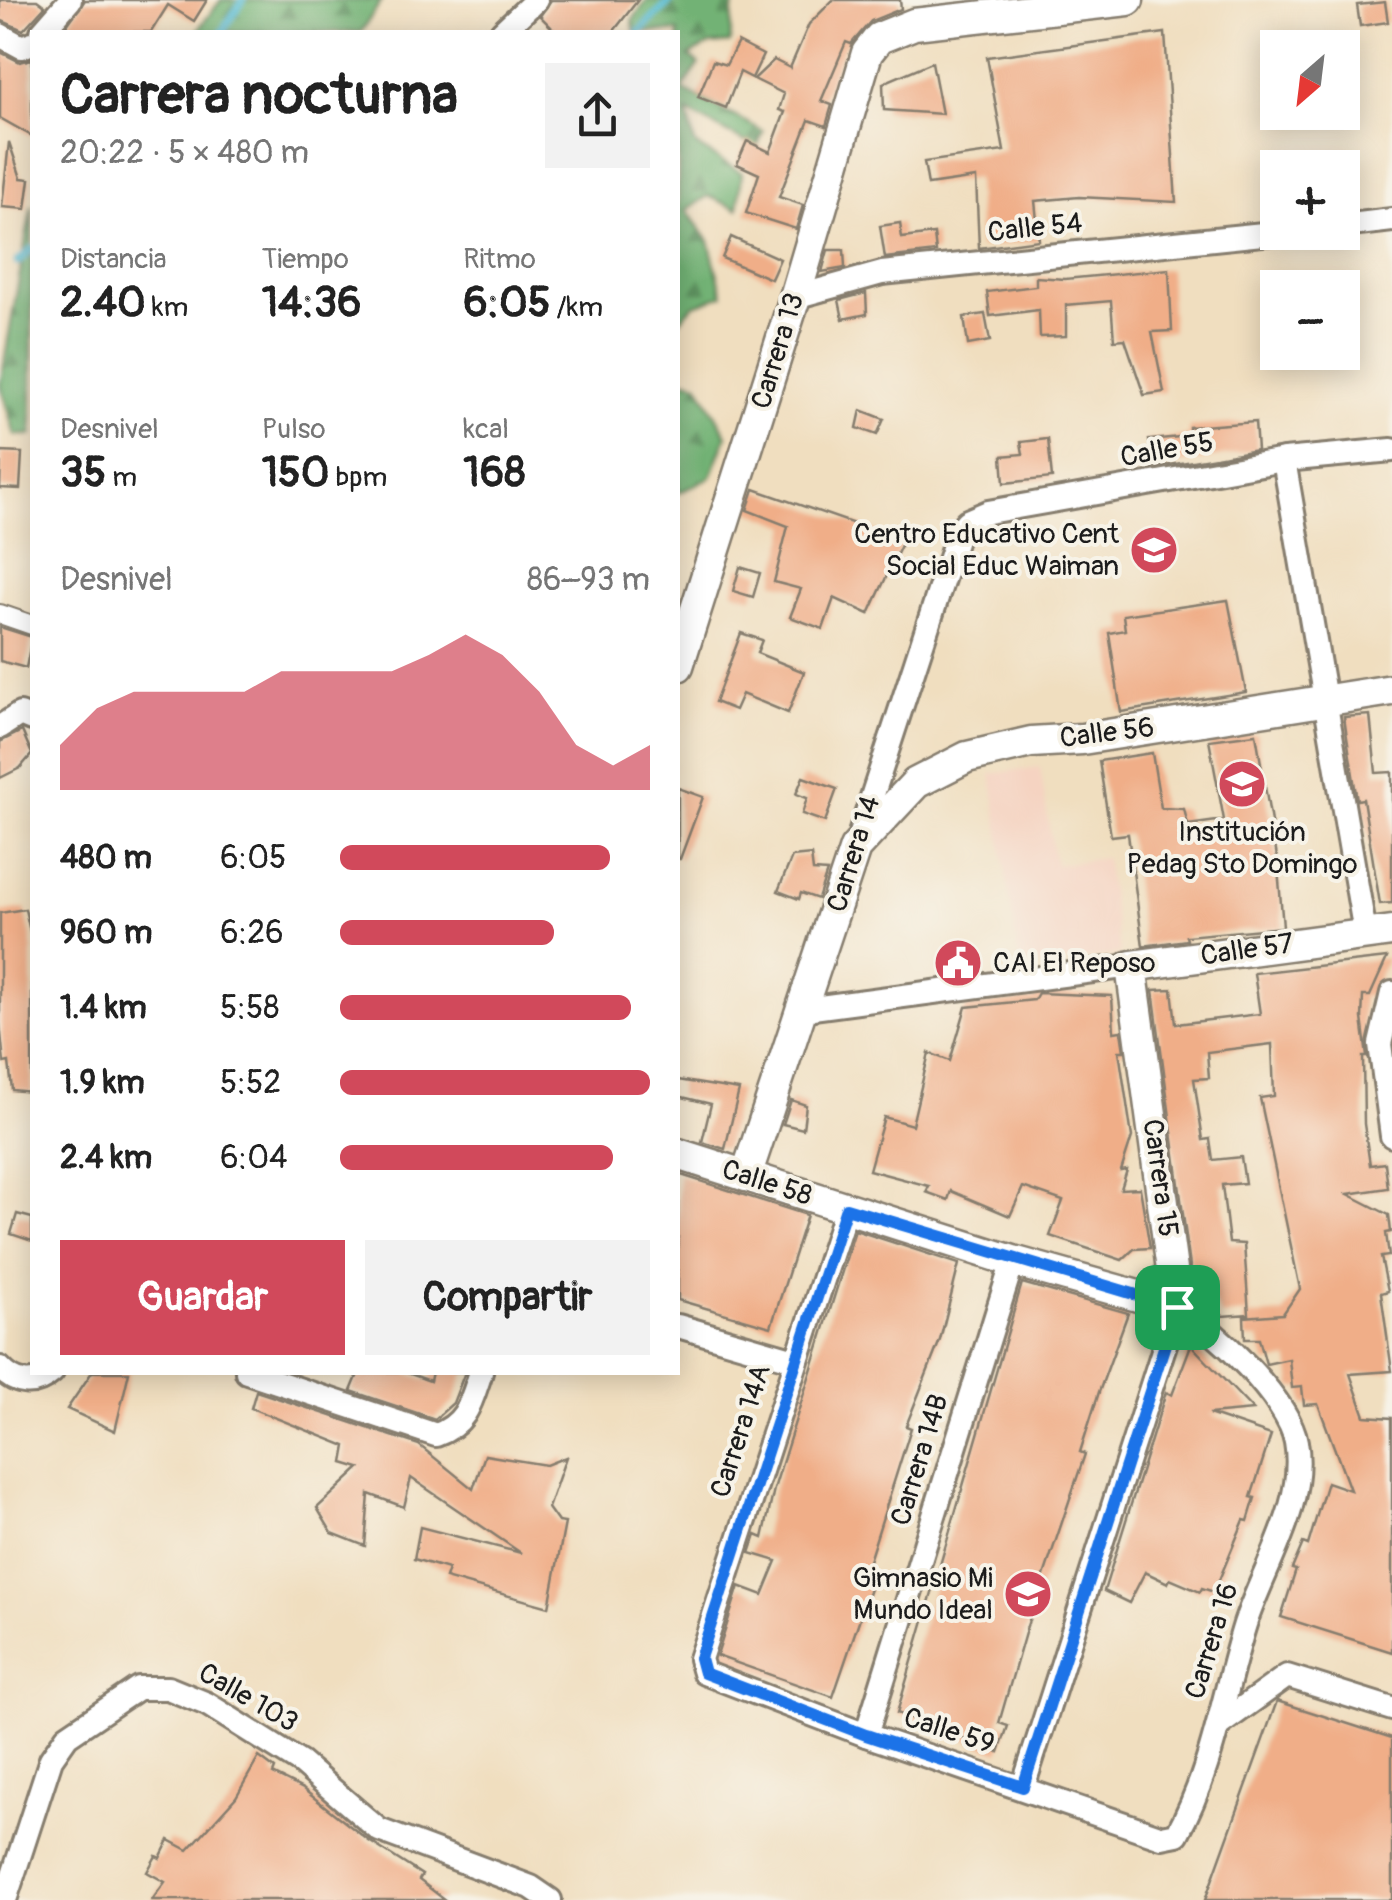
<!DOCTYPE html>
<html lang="es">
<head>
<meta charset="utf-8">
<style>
	:root { --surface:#fff; --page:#f2f2f2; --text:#222; --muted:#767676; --accent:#d1495b }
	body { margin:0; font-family:Pangolin,sans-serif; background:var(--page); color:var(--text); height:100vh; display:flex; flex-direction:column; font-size:38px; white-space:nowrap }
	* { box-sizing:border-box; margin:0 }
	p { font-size:32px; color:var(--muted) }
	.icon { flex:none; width:55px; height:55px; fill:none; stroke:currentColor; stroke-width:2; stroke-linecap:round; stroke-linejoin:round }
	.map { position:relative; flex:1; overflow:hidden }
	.details { position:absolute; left:30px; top:30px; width:650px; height:1345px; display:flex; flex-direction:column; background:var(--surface); border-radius:0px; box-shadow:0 5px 25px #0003 }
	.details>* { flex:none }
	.needle { width:65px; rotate:208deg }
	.controls { position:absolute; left:1260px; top:30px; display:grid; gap:20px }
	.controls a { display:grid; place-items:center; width:100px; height:100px; border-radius:0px; background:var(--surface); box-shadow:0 5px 25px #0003; font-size:50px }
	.pin { position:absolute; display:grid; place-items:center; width:85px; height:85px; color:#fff; margin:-42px; border-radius:20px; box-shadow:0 5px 15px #0006 }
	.round { display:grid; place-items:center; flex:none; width:105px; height:105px; border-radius:0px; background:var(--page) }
	.head { display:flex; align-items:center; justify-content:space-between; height:170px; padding:0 30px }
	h1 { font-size:55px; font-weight:700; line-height:75px }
	.figures { display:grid; grid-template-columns:repeat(3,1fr); gap:15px; height:170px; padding:10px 30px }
	.figures div { display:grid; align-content:center }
	.figures b { font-size:42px; font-weight:700 }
	.figures small { font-size:28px; font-weight:400 }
	.figures p { font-size:28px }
	.chart { height:280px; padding:20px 30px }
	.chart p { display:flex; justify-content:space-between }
	.chart svg { width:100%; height:180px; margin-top:10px; fill:var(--accent); opacity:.7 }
	.primary-button { display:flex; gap:20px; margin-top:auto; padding:20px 30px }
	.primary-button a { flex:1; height:115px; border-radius:0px; background:var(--accent); color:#fff; font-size:40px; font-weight:700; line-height:115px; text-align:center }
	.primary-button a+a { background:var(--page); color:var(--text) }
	ul { padding:0 30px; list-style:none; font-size:32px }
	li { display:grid; grid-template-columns:160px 120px 1fr; align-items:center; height:75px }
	li i { height:25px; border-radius:12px; background:var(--accent) }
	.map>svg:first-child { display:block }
	.built { fill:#f5d3c1 }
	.forest { fill:url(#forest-firs); stroke:#476748; stroke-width:2.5 }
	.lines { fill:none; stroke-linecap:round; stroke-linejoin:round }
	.stream { stroke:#55bbd3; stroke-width:8 }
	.building { fill:#f0ae88 }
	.pedestrian-casing { stroke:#867d6e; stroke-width:22 }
	.minor-casing { stroke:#867d6e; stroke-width:28 }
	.tertiary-casing { stroke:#867d6e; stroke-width:35 }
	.pedestrian { stroke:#fff; stroke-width:18 }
	.minor { stroke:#fff; stroke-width:22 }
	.tertiary { stroke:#fff; stroke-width:30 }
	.route-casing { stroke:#fff; stroke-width:20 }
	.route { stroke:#1a73e8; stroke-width:12 }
	.labels { text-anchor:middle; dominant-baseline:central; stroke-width:8; stroke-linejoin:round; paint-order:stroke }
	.street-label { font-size:28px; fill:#1c1c1c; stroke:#f7f3e8 }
	.poi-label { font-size:28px; fill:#1c1c1c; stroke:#f7f3e8; text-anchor:end }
</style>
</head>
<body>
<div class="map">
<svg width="1392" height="1900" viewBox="0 0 1392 1900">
	<defs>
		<pattern id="forest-firs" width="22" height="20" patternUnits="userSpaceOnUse" patternTransform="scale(2.5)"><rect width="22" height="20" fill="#72b274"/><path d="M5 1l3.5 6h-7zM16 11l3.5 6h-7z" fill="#5d905e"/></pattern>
	</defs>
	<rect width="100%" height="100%" fill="#f7f3e8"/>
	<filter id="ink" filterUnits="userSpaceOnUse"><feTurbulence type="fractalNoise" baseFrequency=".01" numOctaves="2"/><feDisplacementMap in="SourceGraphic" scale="20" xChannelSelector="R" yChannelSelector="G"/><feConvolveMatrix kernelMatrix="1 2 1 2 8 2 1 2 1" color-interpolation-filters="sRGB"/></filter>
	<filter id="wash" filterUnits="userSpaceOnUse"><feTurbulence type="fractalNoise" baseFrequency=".0048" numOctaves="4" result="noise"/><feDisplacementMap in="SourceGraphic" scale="40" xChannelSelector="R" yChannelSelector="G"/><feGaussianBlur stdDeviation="2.25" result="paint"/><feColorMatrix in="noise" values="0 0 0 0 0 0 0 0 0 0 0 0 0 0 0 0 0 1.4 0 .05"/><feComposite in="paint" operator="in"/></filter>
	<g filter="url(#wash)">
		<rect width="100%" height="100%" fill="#f0debf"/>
		<path class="built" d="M 1040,767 L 1055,865 L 1105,858 L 1120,954 L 1020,968 L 991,774 Z"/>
		<g class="forest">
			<path d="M 221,0 L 382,0 L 361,32 L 196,32 Z"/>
			<path d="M 647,0 L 734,0 L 730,43 L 710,45 L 689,56 L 699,65 L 682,89 L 763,131 L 757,148 L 687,112 L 695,145 L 742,173 L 738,209 L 708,196 L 686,210 L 709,241 L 723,295 L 694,305 L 678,322 L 678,32 L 635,32 L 632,21 Z"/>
			<path d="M 32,206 L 32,435 L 15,435 L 0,385 Z"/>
			<path d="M 678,378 L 698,383 L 727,435 L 711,477 L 678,493 Z"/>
		</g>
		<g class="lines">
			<g class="stream">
				<path d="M 222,32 L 243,0"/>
				<path d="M 639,32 L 671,0"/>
				<path d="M 18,262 L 32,249"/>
			</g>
		</g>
		<g id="blocks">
			<g class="building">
				<path d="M 0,0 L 37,0 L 45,6 L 23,30 L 0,20 Z"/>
				<path d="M 85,0 L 207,0 L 194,21 L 168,5 L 151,32 L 62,32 Z"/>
				<path d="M 551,0 L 638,0 L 613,32 L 556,32 L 540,16 Z"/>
				<path d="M 833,0 L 900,0 L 901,9 L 871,21 L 851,44 L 846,42 L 821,101 L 832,105 L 826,126 L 809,120 L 779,197 L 803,205 L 796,229 L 746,213 L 759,174 L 737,164 L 747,141 L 770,152 L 785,112 L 779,110 L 784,94 L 754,79 L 774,60 L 790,68 L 809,24 Z"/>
				<path d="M 1385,2 L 1388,22 L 1360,26 L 1357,5 Z"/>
				<path d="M 1165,33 L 1176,202 L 1079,197 L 1035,201 L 1039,240 L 979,248 L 976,178 L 928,185 L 924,162 L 1004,151 L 987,57 Z"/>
				<path d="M 738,42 L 763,55 L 752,78 L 740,72 L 726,108 L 698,97 L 713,61 L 726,65 Z"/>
				<path d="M 0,52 L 20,62 L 32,59 L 32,136 L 0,118 Z"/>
				<path d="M 932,62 L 942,114 L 884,110 L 883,83 Z"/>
				<path d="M 9,142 L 21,178 L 30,179 L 26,209 L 2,207 Z"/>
				<path d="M 900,223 L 902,238 L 934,234 L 936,252 L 885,258 L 880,226 Z"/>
				<path d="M 731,237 L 780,259 L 771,279 L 722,258 Z"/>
				<path d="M 828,250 L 844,250 L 845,268 L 822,272 Z"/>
				<path d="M 1169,269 L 1172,331 L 1152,332 L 1164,392 L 1144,395 L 1125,339 L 1114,340 L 1111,301 L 1066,305 L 1066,336 L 1040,337 L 1039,310 L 990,316 L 987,292 L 1036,286 L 1036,277 L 1065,279 Z"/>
				<path d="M 866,293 L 867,314 L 843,319 L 839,300 Z"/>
				<path d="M 985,314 L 990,341 L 968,345 L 964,317 Z"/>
				<path d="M 861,410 L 884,419 L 877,435 L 857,428 Z"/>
				<path d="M 1255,422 L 1257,450 L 1152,468 L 1149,440 L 1189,436 L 1189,427 Z"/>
				<path d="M 1048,439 L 1052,478 L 1004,483 L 1002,456 L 1023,454 L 1021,442 Z"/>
				<path d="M 1,452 L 22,453 L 20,489 L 0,488 Z"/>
				<path d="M 754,489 L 903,541 L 869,614 L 834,598 L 823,629 L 790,617 L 801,589 L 774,582 L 788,526 L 747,510 Z"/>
				<path d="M 740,567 L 760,573 L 753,597 L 733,591 Z"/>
				<path d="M 1228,600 L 1246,692 L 1121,712 L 1109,633 L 1125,630 L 1123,615 Z"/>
				<path d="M 0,627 L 32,637 L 26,668 L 0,661 Z"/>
				<path d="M 741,633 L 762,640 L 757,653 L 804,672 L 788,713 L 742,694 L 735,710 L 715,702 Z"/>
				<path d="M 1370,715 L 1376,773 L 1392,772 L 1392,903 L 1380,904 L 1363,799 L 1357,800 L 1346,731 L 1344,717 Z"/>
				<path d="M 22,731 L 32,754 L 20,768 L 0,778 L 0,742 Z"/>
				<path d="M 1256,734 L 1277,857 L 1283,927 L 1186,936 L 1187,940 L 1143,946 L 1128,834 L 1111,836 L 1099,761 L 1152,753 L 1161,808 L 1184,809 L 1188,825 L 1224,820 L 1209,740 Z"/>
				<path d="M 803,777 L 837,789 L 825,822 L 802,814 L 807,798 L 796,794 Z"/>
				<path d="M 678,788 L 703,797 L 680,859 L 678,859 Z"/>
				<path d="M 811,855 L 813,871 L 827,872 L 818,899 L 801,893 L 799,899 L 778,891 L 792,857 Z"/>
				<path d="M 25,909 L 32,941 L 32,1092 L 12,1090 L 9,1062 L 4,1063 L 0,1023 L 0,913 Z"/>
				<path d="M 1387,958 L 1370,996 L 1363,996 L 1362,1018 L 1367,1057 L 1363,1057 L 1364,1124 L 1370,1165 L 1385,1163 L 1388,1188 L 1348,1194 L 1389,1215 L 1391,1232 L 1386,1233 L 1389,1256 L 1381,1257 L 1388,1291 L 1381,1293 L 1392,1371 L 1350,1374 L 1365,1416 L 1392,1418 L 1392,1652 L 1281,1617 L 1296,1570 L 1292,1569 L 1303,1543 L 1308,1545 L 1327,1482 L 1350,1490 L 1318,1404 L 1304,1405 L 1302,1387 L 1292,1388 L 1289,1359 L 1266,1364 L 1259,1339 L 1245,1339 L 1244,1317 L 1283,1314 L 1300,1289 L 1260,1098 L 1274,1096 L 1272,1044 L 1207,1052 L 1209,1078 L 1194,1079 L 1203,1140 L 1210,1139 L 1213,1160 L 1241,1157 L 1245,1183 L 1222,1185 L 1229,1243 L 1244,1244 L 1249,1314 L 1222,1316 L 1196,1273 L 1191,1274 L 1153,990 L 1172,989 L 1176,1024 L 1260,1014 L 1254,973 Z"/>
				<path d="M 1038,993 L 1112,996 L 1114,1032 L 1121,1031 L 1124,1051 L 1119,1051 L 1132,1137 L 1121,1171 L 1127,1170 L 1121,1189 L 1140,1188 L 1150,1248 L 1134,1249 L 1122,1260 L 1050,1236 L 1063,1201 L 1023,1187 L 1010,1216 L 951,1191 L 948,1200 L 926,1192 L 929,1186 L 869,1170 L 884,1117 L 912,1125 L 929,1053 L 950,1061 L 966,1007 L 1034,1000 Z"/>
				<path d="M 678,1080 L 739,1090 L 725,1149 L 702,1142 L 711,1104 L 678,1096 Z"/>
				<path d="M 791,1100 L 806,1105 L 803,1129 L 783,1124 Z"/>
				<path d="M 678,1174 L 807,1215 L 771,1327 L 678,1300 Z"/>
				<path d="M 17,1214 L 32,1218 L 32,1241 L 11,1234 Z"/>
				<path d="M 855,1230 L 959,1264 L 940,1340 L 906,1426 L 911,1428 L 863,1580 L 872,1583 L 833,1697 L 717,1656 L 739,1586 L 763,1595 L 777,1561 L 750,1553 L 756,1535 L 763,1538 L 774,1489 Z"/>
				<path d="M 1022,1283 L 1128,1313 L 1099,1392 L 1080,1452 L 1085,1454 L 1027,1626 L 999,1723 L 1008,1726 L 999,1752 L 897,1713 Z"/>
				<path d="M 1191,1345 L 1253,1410 L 1209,1414 L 1271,1435 L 1251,1497 L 1255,1498 L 1248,1521 L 1244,1520 L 1214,1592 L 1202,1588 L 1200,1592 L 1170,1579 L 1168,1583 L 1145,1572 L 1129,1603 L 1104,1591 L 1166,1392 L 1172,1395 Z"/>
				<path d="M 92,1372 L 129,1372 L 115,1431 L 67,1409 Z"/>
				<path d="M 359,1372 L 405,1372 L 430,1381 L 432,1372 L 465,1372 L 453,1403 L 435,1419 L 351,1391 Z"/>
				<path d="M 256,1391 L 419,1445 L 473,1489 L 485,1455 L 546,1465 L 566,1457 L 548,1508 L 558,1522 L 565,1523 L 549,1607 L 445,1578 L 448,1569 L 414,1559 L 420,1527 L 521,1553 L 411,1478 L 404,1507 L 369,1494 L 365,1546 L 332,1533 L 317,1508 L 360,1468 L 343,1463 L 346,1446 L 251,1408 Z"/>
				<path d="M 1277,1701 L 1392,1738 L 1392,1900 L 1205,1900 Z"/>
				<path d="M 259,1757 L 275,1769 L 273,1774 L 303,1789 L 369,1841 L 422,1875 L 419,1880 L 445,1900 L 152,1900 L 165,1882 L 147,1872 L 156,1856 L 160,1858 L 169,1840 L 188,1850 L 236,1797 Z"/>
			</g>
		</g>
	</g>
	<g filter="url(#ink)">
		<use href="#blocks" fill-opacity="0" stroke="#867d6e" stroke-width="2.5"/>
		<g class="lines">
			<g class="pedestrian-casing">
				<path id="pedestrian" d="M 0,614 L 32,625"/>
			</g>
			<g class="minor-casing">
				<g id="minor">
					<path d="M 42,32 L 70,0"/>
					<path d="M 502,32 L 536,0"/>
					<path d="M 0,35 L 22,47 L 32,43"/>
					<path d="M 1342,226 L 1392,220"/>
					<path d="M 795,297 L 882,273 L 1283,232"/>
					<path d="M 1284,460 L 1365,933"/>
					<path d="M 0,727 L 20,714 L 32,719"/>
					<path d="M 858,840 L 959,530 L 967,521 L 988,512 L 1284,460 L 1392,450"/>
					<path d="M 1392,993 L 1380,1044 L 1392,1136"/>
					<path d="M 805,1009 L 1131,966"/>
					<path d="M 846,1209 L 700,1659 L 704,1673 L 866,1735 L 1162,1837 L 1177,1834 C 1213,1769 1223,1694 1245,1624 C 1263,1568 1307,1503 1296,1442 C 1289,1400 1213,1327 1177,1307 L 1023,1787"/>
					<path d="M 678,1326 L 795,1360"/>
					<path d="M 0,1368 C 16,1385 34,1388 52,1372"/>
					<path d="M 247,1372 L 436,1435 C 467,1424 471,1402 481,1372"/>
					<path d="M 1219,1725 L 1287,1676 L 1392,1709"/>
					<path d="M 866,1735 L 1013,1261"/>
					<path d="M 5,1900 L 51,1759 L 67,1736 L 138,1688 L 168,1688 L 207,1704 L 301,1763 L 379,1830 L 531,1887 L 550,1900"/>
				</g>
			</g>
			<g class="tertiary-casing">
				<g id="tertiary">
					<path d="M 678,666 L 795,297 L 867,53 L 879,38 L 914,24 L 1128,0"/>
					<path d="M 678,1154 L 1013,1261 L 1177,1307 L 1131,966 L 1392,931"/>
					<path d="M 746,1176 L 855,848 L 916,783 L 967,757 L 1031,742 L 1082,739 L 1392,690"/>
				</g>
			</g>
			<use href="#pedestrian" class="pedestrian"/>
			<use href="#minor" class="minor"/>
			<use href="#tertiary" class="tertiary"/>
		</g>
	</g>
	<g class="lines" filter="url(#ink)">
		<g class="route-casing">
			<path id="route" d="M 846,1208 L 1177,1307 L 1023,1787 L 866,1735 L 704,1673 L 700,1658 Z"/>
		</g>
		<use href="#route" class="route"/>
	</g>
	<defs>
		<g id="school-disc" transform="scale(2.5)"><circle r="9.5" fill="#d1495b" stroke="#f7f3e8"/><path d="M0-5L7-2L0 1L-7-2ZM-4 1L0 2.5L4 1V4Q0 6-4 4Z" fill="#fff"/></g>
		<g id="civic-disc" transform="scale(2.5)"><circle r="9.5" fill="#d1495b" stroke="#f7f3e8"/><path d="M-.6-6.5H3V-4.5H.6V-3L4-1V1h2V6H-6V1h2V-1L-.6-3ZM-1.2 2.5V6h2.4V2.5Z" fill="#fff"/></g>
	</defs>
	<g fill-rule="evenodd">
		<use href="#school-disc" x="1154" y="550"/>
		<use href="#school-disc" x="1242" y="784"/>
		<use href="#civic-disc" x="958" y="963"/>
		<use href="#school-disc" x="1028" y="1594"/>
	</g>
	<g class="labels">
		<g class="street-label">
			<text transform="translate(1035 228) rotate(-6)">Calle 54</text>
			<text transform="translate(778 351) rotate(-73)">Carrera 13</text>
			<text transform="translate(1167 450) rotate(-10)">Calle 55</text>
			<text transform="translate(1107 733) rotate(-7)">Calle 56</text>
			<text transform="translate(854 854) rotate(-73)">Carrera 14</text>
			<text transform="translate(1247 950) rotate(-8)">Calle 57</text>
			<text transform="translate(1160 1178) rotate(82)">Carrera 15</text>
			<text transform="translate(767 1183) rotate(18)">Calle 58</text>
			<text transform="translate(741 1431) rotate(-72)">Carrera 14A</text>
			<text transform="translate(920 1460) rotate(-73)">Carrera 14B</text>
			<text transform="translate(1212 1641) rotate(-73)">Carrera 16</text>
			<text transform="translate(248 1698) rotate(30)">Calle 103</text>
			<text transform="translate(949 1731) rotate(18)">Calle 59</text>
		</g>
		<g class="poi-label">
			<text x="1119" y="534">Centro Educativo Cent<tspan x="1119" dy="32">Social Educ Waiman</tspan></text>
			<text x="1242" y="832" text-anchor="middle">Institución<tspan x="1242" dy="32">Pedag Sto Domingo</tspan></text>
			<text x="993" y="963" text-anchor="start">CAI El Reposo</text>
			<text x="993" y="1578">Gimnasio Mi<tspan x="993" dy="32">Mundo Ideal</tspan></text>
		</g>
	</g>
</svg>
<div class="controls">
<a><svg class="needle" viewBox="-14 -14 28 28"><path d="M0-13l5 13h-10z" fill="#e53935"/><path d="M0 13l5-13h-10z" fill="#767676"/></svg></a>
<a>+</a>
<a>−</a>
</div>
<div class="pin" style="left:1177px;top:1307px;background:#1e9e55"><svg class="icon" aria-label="arrive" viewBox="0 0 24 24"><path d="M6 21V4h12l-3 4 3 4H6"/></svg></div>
<section class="details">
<div class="head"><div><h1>Carrera nocturna</h1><p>20:22 · 5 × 480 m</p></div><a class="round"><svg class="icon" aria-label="share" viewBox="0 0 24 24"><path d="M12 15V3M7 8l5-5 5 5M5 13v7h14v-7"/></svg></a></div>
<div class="figures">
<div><p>Distancia</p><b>2.40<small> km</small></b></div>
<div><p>Tiempo</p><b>14:36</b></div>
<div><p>Ritmo</p><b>6:05<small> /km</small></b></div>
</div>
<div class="figures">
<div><p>Desnivel</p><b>35<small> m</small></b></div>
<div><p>Pulso</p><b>150<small> bpm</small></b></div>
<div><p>kcal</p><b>168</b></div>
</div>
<div class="chart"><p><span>Desnivel</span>86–93 m</p>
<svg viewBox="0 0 160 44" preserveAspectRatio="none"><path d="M0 44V33L10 24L20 20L30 20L40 20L50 20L60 15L70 15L80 15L90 15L100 11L110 6L120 11L130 20L140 33L150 38L160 33V44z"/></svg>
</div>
<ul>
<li><b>480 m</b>6:05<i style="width:87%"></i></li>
<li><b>960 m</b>6:26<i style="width:69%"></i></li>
<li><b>1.4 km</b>5:58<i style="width:94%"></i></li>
<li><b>1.9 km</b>5:52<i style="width:100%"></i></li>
<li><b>2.4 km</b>6:04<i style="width:88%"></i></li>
</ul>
<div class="primary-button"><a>Guardar</a><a>Compartir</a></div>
</section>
</div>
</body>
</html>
